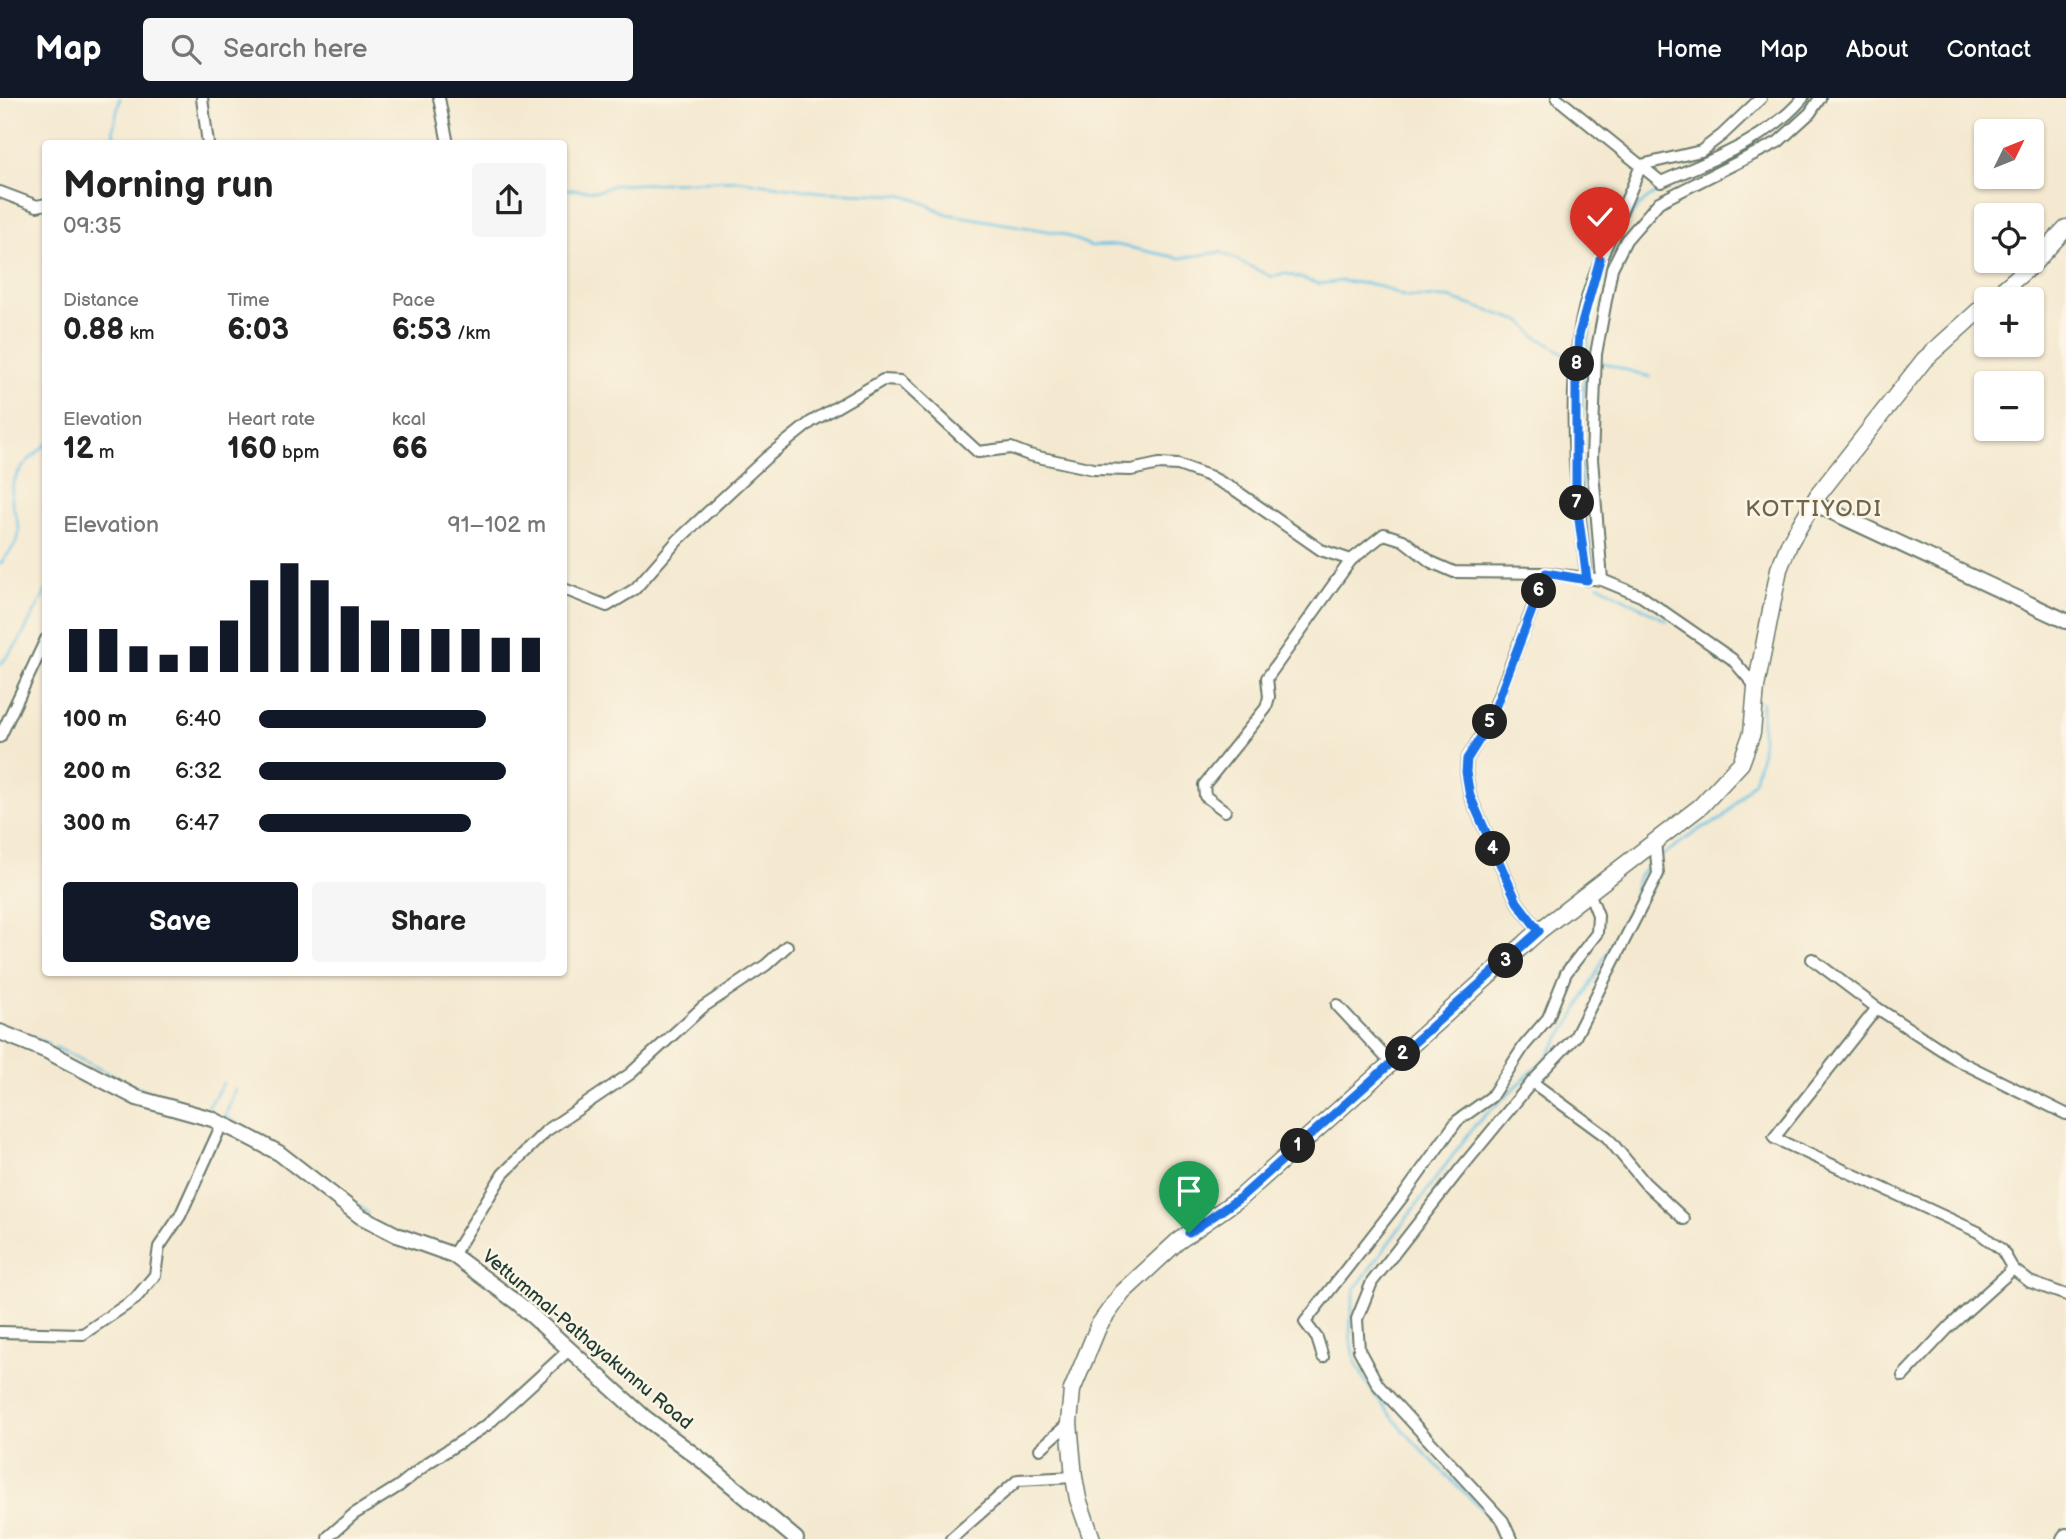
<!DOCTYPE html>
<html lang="en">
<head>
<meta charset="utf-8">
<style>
	:root { --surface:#fff; --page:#f6f6f6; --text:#222; --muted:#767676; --accent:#111827 }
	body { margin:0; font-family:"Balsamiq Sans",sans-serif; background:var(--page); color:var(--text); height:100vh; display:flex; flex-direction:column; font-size:26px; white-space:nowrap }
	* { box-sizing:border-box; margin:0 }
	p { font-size:23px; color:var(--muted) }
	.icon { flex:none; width:38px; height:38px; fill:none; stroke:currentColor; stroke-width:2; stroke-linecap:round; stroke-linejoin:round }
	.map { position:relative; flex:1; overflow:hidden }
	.panel { position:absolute; left:42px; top:42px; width:525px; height:836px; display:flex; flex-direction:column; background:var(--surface); border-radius:7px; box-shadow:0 2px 5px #0004 }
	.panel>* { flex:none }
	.needle { width:46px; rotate:47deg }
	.fabs { position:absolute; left:1974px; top:21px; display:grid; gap:14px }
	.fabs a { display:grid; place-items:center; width:70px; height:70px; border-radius:7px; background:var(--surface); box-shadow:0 2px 5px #0004; font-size:35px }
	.pin { position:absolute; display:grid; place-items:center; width:60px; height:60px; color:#fff; margin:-72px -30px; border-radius:50% 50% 50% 0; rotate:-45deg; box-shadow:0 0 7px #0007 }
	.pin .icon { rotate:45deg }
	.km { position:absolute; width:35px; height:35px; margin:-18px; border-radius:50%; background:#222; color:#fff; font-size:19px; line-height:35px; text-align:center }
	.round { display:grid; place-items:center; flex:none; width:74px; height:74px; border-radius:7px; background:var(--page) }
	.summary { display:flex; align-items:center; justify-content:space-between; height:119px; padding:0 21px }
	h1 { font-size:38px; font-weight:600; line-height:52px }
	.figures { display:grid; grid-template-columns:repeat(3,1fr); gap:10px; height:119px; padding:7px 21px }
	.figures div { display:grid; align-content:center }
	.figures b { font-size:30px; font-weight:600 }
	.figures small { font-size:19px; font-weight:400 }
	.figures p { font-size:19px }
	.chart { height:196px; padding:14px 21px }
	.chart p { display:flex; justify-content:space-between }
	.chart svg { width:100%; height:126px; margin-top:7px; stroke:var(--accent); stroke-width:6 }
	.primary-button { display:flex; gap:14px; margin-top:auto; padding:14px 21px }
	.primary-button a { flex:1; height:80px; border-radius:7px; background:var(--accent); color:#fff; font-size:28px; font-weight:600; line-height:80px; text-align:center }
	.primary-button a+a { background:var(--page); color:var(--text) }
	ul { padding:0 21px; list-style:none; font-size:23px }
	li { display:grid; grid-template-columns:112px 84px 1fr; align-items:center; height:52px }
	li i { height:18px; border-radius:9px; background:var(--accent) }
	header { display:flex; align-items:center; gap:42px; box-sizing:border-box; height:98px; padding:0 35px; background:var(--accent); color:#fff }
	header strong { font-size:33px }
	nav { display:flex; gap:38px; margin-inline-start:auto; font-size:24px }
	.search { width:490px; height:63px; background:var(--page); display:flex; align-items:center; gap:18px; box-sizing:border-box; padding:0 24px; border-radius:7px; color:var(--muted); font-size:26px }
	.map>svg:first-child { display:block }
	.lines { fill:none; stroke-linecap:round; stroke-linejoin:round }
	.stream { stroke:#67c2e5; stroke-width:2.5 }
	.street-casing { stroke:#6a796b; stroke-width:14 }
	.secondary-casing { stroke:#6a796b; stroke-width:18 }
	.primary-casing { stroke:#6a796b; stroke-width:19 }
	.street { stroke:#fff; stroke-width:10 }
	.secondary { stroke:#fff; stroke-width:14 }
	.primary { stroke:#fff; stroke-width:16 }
	.route-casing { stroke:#fff; stroke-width:14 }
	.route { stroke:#1a73e8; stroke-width:9 }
	.labels { text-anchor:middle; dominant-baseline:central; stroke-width:5; stroke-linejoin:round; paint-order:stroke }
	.street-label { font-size:19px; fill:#1f3d34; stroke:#fcf5e5 }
	.quarter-label { font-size:23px; letter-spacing:2px; fill:#6c644f; stroke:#fcf5e5 }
</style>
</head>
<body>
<header>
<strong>Map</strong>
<div class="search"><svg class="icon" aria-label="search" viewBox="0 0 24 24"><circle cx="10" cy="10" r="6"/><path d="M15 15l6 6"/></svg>Search here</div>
<nav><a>Home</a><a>Map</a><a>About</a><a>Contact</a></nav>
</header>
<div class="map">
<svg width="2066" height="1441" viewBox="0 0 2066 1441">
	<rect width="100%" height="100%" fill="#fcf5e5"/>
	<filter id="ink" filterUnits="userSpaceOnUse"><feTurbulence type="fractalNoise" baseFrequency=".0143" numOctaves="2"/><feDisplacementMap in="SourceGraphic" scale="14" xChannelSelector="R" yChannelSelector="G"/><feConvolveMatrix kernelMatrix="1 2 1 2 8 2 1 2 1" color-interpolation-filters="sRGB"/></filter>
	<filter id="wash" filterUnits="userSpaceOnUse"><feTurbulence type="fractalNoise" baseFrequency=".00686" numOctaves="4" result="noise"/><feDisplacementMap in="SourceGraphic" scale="28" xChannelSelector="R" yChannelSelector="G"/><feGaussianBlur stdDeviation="1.57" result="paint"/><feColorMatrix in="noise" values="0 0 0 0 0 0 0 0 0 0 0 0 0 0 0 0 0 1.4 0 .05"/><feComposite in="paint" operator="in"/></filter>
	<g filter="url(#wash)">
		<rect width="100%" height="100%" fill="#f4e9d0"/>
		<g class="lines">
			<g class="stream">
				<path d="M 90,46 L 94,40 L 115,40 L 113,32 L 120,0"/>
				<path d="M 564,91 L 598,93 L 614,87 L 737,82 L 820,94 L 900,97 L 916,101 L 947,116 L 1060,135 L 1091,148 L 1117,147 L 1180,160 L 1221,154 L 1272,179 L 1284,175 L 1319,186 L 1342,183 L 1377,187 L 1405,199 L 1449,200 L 1523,224 L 1534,237 L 1562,254 L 1571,266"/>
				<path d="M 1600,264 L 1650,279"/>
				<path d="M 0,466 C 7,457 19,445 19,433 C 17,411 5,403 16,379 C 23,365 35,357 46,346"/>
				<path d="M 1595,477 C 1590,448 1584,418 1582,388 C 1577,318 1586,133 1656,95 C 1704,70 1784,47 1812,0"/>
				<path d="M 1599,487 L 1667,523"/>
				<path d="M 1710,552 L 1733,569"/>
				<path d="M 0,567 L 18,545 L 46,493"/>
				<path d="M 1663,757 L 1700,731 L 1722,721 L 1754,683 L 1762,653 L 1762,604"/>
				<path d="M 13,932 L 49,946"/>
				<path d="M 55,949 L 156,998"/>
				<path d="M 235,991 L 225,1019 L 238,1026"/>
				<path d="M 206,1013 L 223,985"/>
				<path d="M 340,1094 L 368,1115"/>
				<path d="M 1504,1441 L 1499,1428 C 1461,1390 1365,1305 1353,1255 C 1348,1236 1351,1210 1355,1191 L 1475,1027 L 1546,960 L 1573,920 L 1634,802 C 1633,785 1639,775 1653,765"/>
			</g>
		</g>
	</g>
	<g filter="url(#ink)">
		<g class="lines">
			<g class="street-casing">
				<g id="street">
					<path d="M 202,0 L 208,46"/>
					<path d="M 439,0 L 448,46"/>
					<path d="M 1557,0 L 1661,84 C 1711,62 1766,43 1803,0"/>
					<path d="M 0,94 L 37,108 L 46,106"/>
					<path d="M 1587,482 C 1577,402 1567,318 1579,237 C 1587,177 1620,123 1641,67 L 1701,53 L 1722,37 L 1761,0"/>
					<path d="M 1602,482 L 1592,361 L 1596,256 L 1612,170 L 1626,142 L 1659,104 L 1778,44 L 1810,15 L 1820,0"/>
					<path d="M 564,491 L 607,508 L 635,491 L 678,442 L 766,360 L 811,324 L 883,282 L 901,283 L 978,354 L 1011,350 L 1029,357 L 1093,371 L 1131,372 L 1159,366 L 1178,367 L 1209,378 L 1235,392 L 1321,452 L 1351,462 L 1384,436 L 1403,442 L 1431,464 L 1454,474 L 1546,475 L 1602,482 L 1641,498 L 1732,561 L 1756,589"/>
					<path d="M 0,639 L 46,541"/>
					<path d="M 1225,713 L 1205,698 L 1204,687 L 1266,610 L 1269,599 L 1267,580 L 1351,462"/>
					<path d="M 1539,833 L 1517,804 L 1470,698 L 1466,674 L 1467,661 L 1488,626 L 1546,475"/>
					<path d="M 1812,861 L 1877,910 L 1959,963 L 2066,1016"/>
					<path d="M 1337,907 L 1392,966"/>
					<path d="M 1877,910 L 1774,1040 L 1978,1134 L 2002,1152 L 2013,1171 L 2030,1184 L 2066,1197"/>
					<path d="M 1532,984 L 1607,1039 L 1645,1085 L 1684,1121"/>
					<path d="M 453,1157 L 503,1076 L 546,1033 L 630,976 L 703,909 L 766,867 L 787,848"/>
					<path d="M 0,1234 L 83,1236 L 135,1201 L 155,1177 L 159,1149 L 180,1118 L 222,1026"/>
					<path d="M 1323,1259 L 1317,1240 L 1305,1224 L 1401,1101 L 1457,1023 L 1491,999 L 1524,948 L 1548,920 L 1566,875 L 1597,835 L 1598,817 L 1589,794"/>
					<path d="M 1903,1278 L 1950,1228 L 2013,1171"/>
					<path d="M 1040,1351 L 1069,1325"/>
					<path d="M 328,1439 L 354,1416 L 399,1388 L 429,1364 L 487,1327 L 570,1251"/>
					<path d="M 951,1441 L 1018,1382 L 1074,1379"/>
					<path d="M 1511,1441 L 1503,1423 L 1378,1287 L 1359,1252 L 1357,1221 L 1372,1184 L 1458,1074 L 1532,984 L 1575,939 L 1658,776 L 1655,743"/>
				</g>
			</g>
			<g class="secondary-casing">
				<g id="secondary">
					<path d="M 1813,405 L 2066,523"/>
					<path d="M 0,934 L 47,953 L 137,1000 L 212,1021 L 241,1035 L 279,1055 L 360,1118 L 397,1137 L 453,1157 L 519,1206 L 644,1319 L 704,1364 L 796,1441"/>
					<path d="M 2064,1441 L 2066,1438"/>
				</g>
			</g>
			<g class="primary-casing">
				<g id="primary">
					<path d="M 1992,201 L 2034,165 L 2066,130"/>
					<path d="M 1092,1441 L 1078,1401 L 1074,1379 L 1069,1325 L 1072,1292 L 1099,1227 L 1122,1195 L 1177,1144 L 1241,1099 L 1539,833 L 1701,708 L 1741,665 L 1752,635 L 1756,589 L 1779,471 L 1790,444 L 1818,397 L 1924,262 L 1986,206"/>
				</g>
			</g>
			<use href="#street" class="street"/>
			<use href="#secondary" class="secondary"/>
			<use href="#primary" class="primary"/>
		</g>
	</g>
	<g class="lines" filter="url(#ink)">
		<g class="route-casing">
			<path id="route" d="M 1189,1135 L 1241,1099 L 1539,833 L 1517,804 L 1470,698 L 1466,674 L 1467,661 L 1489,626 L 1546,475 L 1587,482 L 1576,399 L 1576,280 L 1579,236 L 1600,161"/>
		</g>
		<use href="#route" class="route"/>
	</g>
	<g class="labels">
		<g class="street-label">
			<text transform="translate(587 1242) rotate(40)">Vettummal-Pathayakunnu Road</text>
		</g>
		<g class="quarter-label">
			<text x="1814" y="411">KOTTIYODI</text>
		</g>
	</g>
</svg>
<div class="fabs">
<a><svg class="needle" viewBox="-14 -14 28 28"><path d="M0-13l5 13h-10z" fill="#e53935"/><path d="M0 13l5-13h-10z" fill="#767676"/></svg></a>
<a><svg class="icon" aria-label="locate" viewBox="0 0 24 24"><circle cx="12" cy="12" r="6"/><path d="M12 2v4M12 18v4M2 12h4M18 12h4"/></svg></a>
<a>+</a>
<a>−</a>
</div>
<div class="pin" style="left:1189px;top:1135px;background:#1e9e55"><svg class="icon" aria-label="arrive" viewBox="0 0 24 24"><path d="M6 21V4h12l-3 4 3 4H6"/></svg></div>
<div class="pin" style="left:1600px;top:161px;background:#d93025"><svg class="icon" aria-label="check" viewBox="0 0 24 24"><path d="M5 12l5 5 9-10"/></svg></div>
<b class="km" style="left:1298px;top:1048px">1</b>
<b class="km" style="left:1403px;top:956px">2</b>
<b class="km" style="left:1506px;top:863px">3</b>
<b class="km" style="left:1493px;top:751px">4</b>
<b class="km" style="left:1490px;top:624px">5</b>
<b class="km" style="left:1539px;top:493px">6</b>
<b class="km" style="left:1577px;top:405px">7</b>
<b class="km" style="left:1577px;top:266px">8</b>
<section class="panel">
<div class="summary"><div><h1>Morning run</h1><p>09:35</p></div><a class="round"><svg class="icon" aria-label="share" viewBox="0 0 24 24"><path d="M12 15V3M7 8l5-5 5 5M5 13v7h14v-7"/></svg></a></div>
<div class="figures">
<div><p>Distance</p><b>0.88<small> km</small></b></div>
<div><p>Time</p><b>6:03</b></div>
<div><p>Pace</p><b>6:53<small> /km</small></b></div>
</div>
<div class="figures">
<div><p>Elevation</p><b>12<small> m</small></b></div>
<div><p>Heart rate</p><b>160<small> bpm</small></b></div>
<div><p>kcal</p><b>66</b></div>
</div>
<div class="chart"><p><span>Elevation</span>91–102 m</p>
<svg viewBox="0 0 160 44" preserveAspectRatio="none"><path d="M5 44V29M15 44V29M25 44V35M35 44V38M45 44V35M55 44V26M65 44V12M75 44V6M85 44V12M95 44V21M105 44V26M115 44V29M125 44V29M135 44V29M145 44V32M155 44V32"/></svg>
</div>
<ul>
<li><b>100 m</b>6:40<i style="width:79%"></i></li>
<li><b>200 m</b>6:32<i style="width:86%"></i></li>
<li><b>300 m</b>6:47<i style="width:74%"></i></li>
</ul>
<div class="primary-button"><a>Save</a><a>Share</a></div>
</section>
</div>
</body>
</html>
